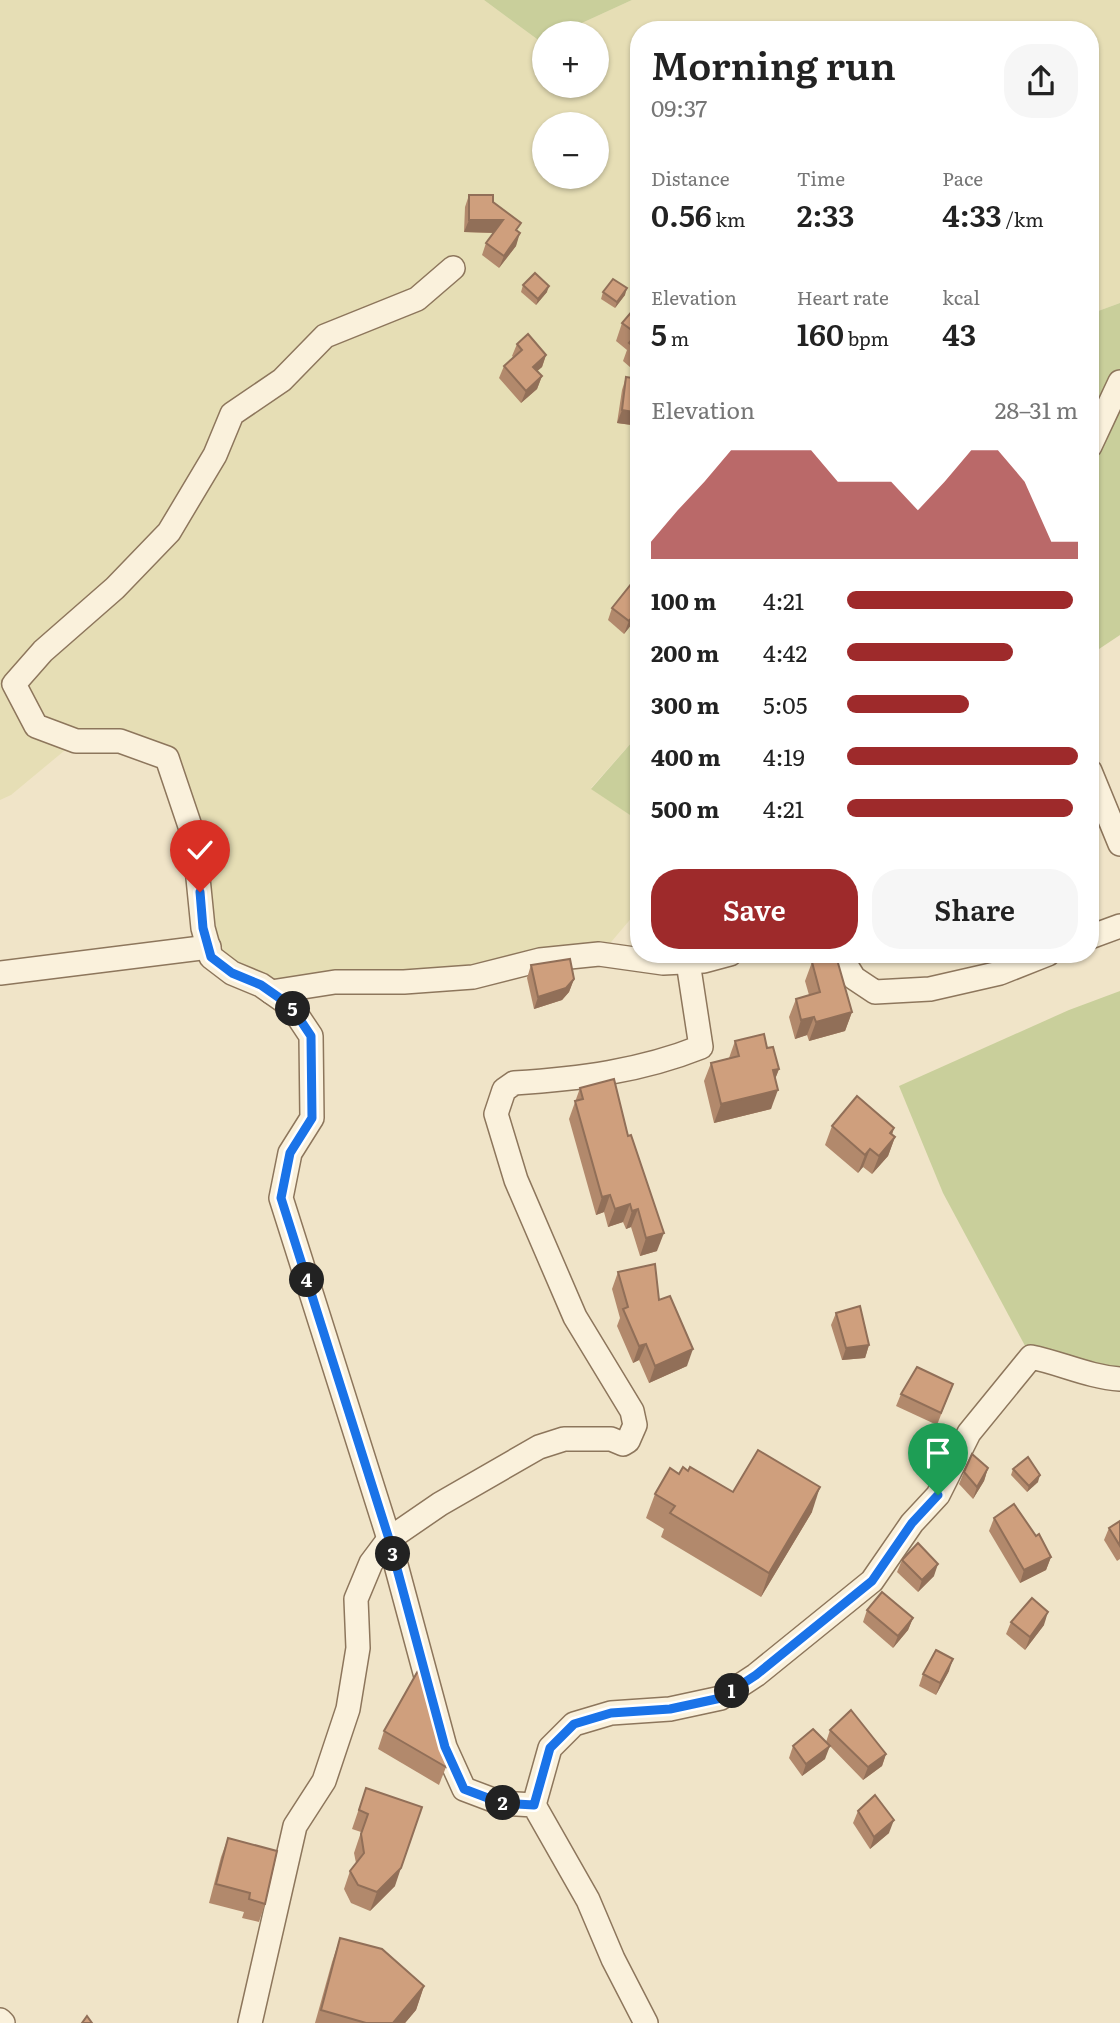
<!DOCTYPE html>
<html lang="en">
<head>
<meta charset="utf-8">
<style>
	:root { --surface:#fff; --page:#f6f6f6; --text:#222; --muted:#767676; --accent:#9e2a2b }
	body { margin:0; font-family:Literata,serif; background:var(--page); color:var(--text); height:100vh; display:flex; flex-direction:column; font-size:26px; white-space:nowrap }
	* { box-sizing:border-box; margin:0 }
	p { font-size:23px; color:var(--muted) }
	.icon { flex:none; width:38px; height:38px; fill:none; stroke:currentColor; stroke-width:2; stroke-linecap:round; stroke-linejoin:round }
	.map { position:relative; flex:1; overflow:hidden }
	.drawer { position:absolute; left:630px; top:21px; width:469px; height:942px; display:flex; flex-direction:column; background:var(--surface); border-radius:28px; box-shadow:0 2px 5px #0004 }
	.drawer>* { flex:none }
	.fabs { position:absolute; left:532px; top:21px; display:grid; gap:14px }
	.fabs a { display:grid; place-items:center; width:77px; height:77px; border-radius:50%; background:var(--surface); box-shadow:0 2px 5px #0004; font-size:35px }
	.pin { position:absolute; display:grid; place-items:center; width:60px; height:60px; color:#fff; margin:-72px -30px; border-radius:50% 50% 50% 0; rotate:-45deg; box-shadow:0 0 7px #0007 }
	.pin .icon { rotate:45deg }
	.km { position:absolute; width:35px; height:35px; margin:-18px; border-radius:50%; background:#222; color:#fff; font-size:19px; line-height:35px; text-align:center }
	.round { display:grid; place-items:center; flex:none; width:74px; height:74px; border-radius:28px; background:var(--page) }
	.overview { display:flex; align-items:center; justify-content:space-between; height:119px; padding:0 21px }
	h1 { font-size:38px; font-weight:600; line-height:52px }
	.figures { display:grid; grid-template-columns:repeat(3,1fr); gap:10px; height:119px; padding:7px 21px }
	.figures div { display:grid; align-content:center }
	.figures b { font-size:30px; font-weight:600 }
	.figures small { font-size:19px; font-weight:400 }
	.figures p { font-size:19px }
	.chart { height:196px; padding:14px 21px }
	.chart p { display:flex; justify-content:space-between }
	.chart svg { width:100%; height:126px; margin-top:7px; fill:var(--accent); opacity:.7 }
	.primary-button { display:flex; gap:14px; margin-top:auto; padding:14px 21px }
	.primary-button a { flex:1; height:80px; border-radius:28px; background:var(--accent); color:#fff; font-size:28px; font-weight:600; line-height:80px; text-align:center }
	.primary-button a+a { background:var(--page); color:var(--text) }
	ul { padding:0 21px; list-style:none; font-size:23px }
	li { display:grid; grid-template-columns:112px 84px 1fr; align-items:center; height:52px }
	li i { height:18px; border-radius:9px; background:var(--accent) }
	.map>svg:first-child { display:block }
	.farmland { fill:#e6deb5; fill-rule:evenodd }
	.green { fill:#c9cf9b }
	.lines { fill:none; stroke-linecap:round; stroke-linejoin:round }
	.street-casing { stroke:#8d765c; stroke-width:26 }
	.street { stroke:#faf1dc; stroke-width:23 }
	.wall { fill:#b2896c }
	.shaded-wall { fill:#916f58 }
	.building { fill:#cf9f7d; stroke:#916f58; stroke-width:2 }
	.route-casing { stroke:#fff; stroke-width:14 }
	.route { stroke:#1a73e8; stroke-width:9 }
</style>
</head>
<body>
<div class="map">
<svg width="1120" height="2023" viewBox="0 0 1120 2023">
	<rect width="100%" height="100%" fill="#f0e4c8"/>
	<path class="farmland" d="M 0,0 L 484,0 L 541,42 L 544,41 L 544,86 L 597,86 L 597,33 L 560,33 L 632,0 L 1120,0 L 1120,303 L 1090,314 L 1090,30 L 639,30 L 639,734 L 591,788 L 639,821 L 639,909 L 601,954 L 271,992 L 211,957 L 167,758 L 76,741 L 11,795 L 0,800 ZM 544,124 L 597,124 L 597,177 L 544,177 Z"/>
	<g class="green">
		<path d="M 484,0 L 632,0 L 560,33 L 544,33 L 544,41 L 541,42 Z"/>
		<path d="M 1120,303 L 1120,635 L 1090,655 L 1090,314 Z"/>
		<path d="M 639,734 L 639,821 L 591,789 Z"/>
		<path d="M 1120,991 L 1120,1379 L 1031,1357 L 943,1193 L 899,1086 L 1069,1010 Z"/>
	</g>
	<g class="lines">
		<g class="street-casing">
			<g id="street">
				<path d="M 453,268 L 417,299 L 325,336 L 282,380 L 232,414 L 215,455 L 169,532 L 115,588 L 43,651 L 14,684 L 36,726 L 76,741 L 120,741 L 167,758 L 194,838 L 203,928 L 211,957 L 232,973 L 261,985 L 291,1006 L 311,1036 L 312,1118 L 290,1153 L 281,1198 L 389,1539 L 445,1747 L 464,1789 L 501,1803 L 534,1805 L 588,1900 L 613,1959 L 646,2023"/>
				<path d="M 1090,446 L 1120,382"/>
				<path d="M 1090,771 L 1120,844"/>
				<path d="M 1090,937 L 1120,926"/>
				<path d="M 839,954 L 854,978 L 875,992 L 930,989 L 1000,973 L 1048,954"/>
				<path d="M 0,973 L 209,947"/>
				<path d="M 271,992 L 335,982 L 404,982 L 473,977 L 540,960 L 599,954 L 663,963 L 704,961 L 730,954"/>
				<path d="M 534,1805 L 550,1748 L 574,1724 L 611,1713 L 670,1709 L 721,1698 L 756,1675 L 872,1581 L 912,1523 L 938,1495 L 969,1433 L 1031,1357 C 1061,1363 1089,1377 1120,1379"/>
				<path d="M 0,2020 L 3,2023"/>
				<path d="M 250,2023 L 295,1826 L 324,1781 L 348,1709 L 358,1648 L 356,1599 L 371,1563 L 389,1539 L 440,1504 L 539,1447 L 564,1439 L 611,1439 L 623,1444 L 628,1441 L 635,1425 L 632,1411 L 575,1317 L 516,1180 L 496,1114 L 504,1090 L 514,1083 C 579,1079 641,1071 701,1047 L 688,962"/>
			</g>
		</g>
		<use href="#street" class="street"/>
	</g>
	<g class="wall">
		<path d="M 469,195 L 493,202 L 518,231 L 516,246 L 499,268 L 482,255 L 486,243 L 494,233 L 464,232 L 465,207 Z"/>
		<path d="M 523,285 L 547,292 L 536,305 L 521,292 Z"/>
		<path d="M 603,292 L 625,295 L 615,308 L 601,299 Z"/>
		<path d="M 639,303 L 639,372 L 638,374 L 623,361 L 627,350 L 616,341 L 622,323 Z"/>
		<path d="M 517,344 L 546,355 L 542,367 L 537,371 L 542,376 L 537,389 L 521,403 L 499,378 L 504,366 L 513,357 L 512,356 Z"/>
		<path d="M 626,377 L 639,379 L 639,426 L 617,423 L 622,390 Z"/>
		<path d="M 639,589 L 639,615 L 624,634 L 608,620 L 612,608 Z"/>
		<path d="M 812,962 L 852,1012 L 845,1031 L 809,1041 L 807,1035 L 795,1039 L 789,1017 L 796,999 L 809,995 L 805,981 Z"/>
		<path d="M 531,965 L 574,979 L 569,992 L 562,1000 L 534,1009 L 527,978 Z"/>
		<path d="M 735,1041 L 767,1048 L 779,1069 L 775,1079 L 771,1109 L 714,1123 L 704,1081 L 711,1063 L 729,1058 Z"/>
		<path d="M 580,1088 L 628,1136 L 657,1251 L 640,1256 L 631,1227 L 626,1229 L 623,1222 L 608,1227 L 604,1212 L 596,1215 L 569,1119 Z"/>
		<path d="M 832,1126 L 894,1128 L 892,1135 L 895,1137 L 888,1156 L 872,1174 L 863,1167 L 858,1173 L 825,1145 Z"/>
		<path d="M 618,1272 L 659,1300 L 687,1366 L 649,1383 L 639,1360 L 633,1363 L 617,1326 L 620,1318 L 612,1289 Z"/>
		<path d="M 836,1313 L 869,1345 L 865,1358 L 842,1360 L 831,1325 Z"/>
		<path d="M 953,1384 L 937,1425 L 896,1406 L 901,1394 Z"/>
		<path d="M 988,1468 L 984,1481 L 973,1499 L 959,1484 L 964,1472 Z"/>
		<path d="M 1013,1469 L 1038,1482 L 1027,1492 L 1011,1475 Z"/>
		<path d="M 679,1474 L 733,1492 L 812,1512 L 761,1597 L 661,1537 L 664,1529 L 646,1518 L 655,1494 Z"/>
		<path d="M 994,1518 L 1051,1557 L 1046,1570 L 1020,1583 L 989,1531 Z"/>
		<path d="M 1120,1521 L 1120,1559 L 1117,1561 L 1104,1540 L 1109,1528 Z"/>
		<path d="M 902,1560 L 934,1576 L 918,1592 L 897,1572 Z"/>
		<path d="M 867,1610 L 913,1618 L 908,1630 L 893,1648 L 863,1622 Z"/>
		<path d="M 1011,1622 L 1044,1625 L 1025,1650 L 1006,1634 Z"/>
		<path d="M 949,1671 L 936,1695 L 919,1686 L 923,1674 Z"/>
		<path d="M 830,1730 L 886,1754 L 882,1766 L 863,1780 L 827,1743 L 825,1759 L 802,1776 L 789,1758 L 793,1746 L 826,1742 Z"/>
		<path d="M 384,1731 L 446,1767 L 439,1785 L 378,1749 Z"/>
		<path d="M 366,1788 L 395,1886 L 370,1911 L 351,1903 L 344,1889 L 350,1871 L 356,1863 L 354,1853 L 361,1832 L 352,1829 Z"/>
		<path d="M 858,1811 L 889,1833 L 870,1849 L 853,1823 Z"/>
		<path d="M 228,1838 L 265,1904 L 259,1922 L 242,1918 L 244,1912 L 209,1903 L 221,1857 Z"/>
		<path d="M 340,1938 L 424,1986 L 416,2010 L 405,2023 L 315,2023 L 332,1962 Z"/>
	</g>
	<g class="shaded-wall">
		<path d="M 469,220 L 503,220 L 499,233 L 464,232 Z"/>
		<path d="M 520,233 L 516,246 L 499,268 L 504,256 Z"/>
		<path d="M 549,286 L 547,292 L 536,305 L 538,299 Z"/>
		<path d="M 627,288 L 625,295 L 615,308 L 617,302 Z"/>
		<path d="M 546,355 L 542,367 L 528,379 L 533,367 Z"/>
		<path d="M 542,376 L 537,389 L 521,403 L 526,391 Z"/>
		<path d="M 622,410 L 639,413 L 639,426 L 617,423 Z"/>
		<path d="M 639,609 L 639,615 L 624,634 L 629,621 Z"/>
		<path d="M 574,979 L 569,992 L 562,1000 L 534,1009 L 538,997 Z"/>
		<path d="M 852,1012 L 845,1031 L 809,1041 L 816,1022 Z"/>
		<path d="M 814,1017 L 807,1035 L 795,1039 L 801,1020 Z"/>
		<path d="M 779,1069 L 772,1087 L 773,1070 Z"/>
		<path d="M 778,1090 L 771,1109 L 714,1123 L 721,1104 Z"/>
		<path d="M 894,1128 L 888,1145 L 895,1137 L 888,1156 L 872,1174 L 879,1156 L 890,1133 Z"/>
		<path d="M 870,1149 L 863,1167 L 858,1173 L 865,1155 Z"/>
		<path d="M 610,1195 L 604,1212 L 596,1215 L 602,1197 Z"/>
		<path d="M 630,1204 L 623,1222 L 608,1227 L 615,1209 Z"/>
		<path d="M 638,1209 L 631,1227 L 626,1229 L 632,1211 Z"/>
		<path d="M 664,1233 L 657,1251 L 640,1256 L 646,1238 Z"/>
		<path d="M 646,1344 L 639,1360 L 633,1363 L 639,1346 Z"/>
		<path d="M 869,1345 L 865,1358 L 842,1360 L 846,1348 Z"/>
		<path d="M 693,1349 L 687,1366 L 649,1383 L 655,1366 Z"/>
		<path d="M 988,1468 L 984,1481 L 973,1499 L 977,1487 Z"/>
		<path d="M 1040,1475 L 1038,1482 L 1027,1492 L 1029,1486 Z"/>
		<path d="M 820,1487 L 812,1512 L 761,1597 L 769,1573 Z"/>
		<path d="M 1051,1557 L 1046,1570 L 1020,1583 L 1024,1570 Z"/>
		<path d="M 938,1564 L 934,1576 L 918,1592 L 922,1580 Z"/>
		<path d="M 1048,1612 L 1044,1625 L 1025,1650 L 1030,1637 Z"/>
		<path d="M 913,1618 L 908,1630 L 893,1648 L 898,1636 Z"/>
		<path d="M 953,1659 L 949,1671 L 936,1695 L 940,1683 Z"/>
		<path d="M 830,1746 L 825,1759 L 802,1776 L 806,1764 Z"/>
		<path d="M 886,1754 L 882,1766 L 863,1780 L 868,1767 Z"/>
		<path d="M 894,1820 L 889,1833 L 870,1849 L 874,1837 Z"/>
		<path d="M 401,1868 L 395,1886 L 370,1911 L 377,1892 Z"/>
		<path d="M 424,1986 L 416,2010 L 405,2023 L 393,2023 Z"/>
	</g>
	<g class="building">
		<path d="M 469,195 L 493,195 L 493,202 L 521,223 L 516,230 L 520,233 L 504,256 L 486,243 L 503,220 L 469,220 Z"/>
		<path d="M 535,273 L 549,286 L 538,299 L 523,285 Z"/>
		<path d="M 613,279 L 627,288 L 617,302 L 603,292 Z"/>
		<path d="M 639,303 L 639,351 L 629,343 L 637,334 L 622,323 Z"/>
		<path d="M 528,334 L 546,355 L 533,367 L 542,376 L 526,391 L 504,366 L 522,350 L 517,344 Z"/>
		<path d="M 626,377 L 639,379 L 639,413 L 622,410 Z"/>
		<path d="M 632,583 L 639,589 L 639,609 L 629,621 L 612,608 Z"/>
		<path d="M 836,956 L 852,1012 L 816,1022 L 814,1017 L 801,1020 L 796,999 L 820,992 L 812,962 Z"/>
		<path d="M 570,959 L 574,979 L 566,988 L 538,997 L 531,965 Z"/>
		<path d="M 764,1034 L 767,1048 L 773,1047 L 779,1069 L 773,1070 L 778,1090 L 721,1104 L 711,1063 L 739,1056 L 735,1041 Z"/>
		<path d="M 614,1079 L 628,1136 L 631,1135 L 664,1233 L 646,1238 L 638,1209 L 632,1211 L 630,1204 L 615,1209 L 610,1195 L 602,1197 L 575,1101 L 583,1099 L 580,1088 Z"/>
		<path d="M 857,1096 L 894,1128 L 890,1133 L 895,1137 L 879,1156 L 870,1149 L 865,1155 L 832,1126 Z"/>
		<path d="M 655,1264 L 659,1300 L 670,1296 L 693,1349 L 655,1366 L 646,1344 L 639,1346 L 623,1309 L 628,1307 L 618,1272 Z"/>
		<path d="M 860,1306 L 869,1345 L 846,1348 L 836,1313 Z"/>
		<path d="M 917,1367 L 953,1384 L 941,1413 L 901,1394 Z"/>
		<path d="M 758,1450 L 820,1487 L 769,1573 L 670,1513 L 675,1506 L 655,1494 L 670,1468 L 679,1474 L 683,1467 L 688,1471 L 690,1467 L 733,1492 Z"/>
		<path d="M 972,1454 L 988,1468 L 977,1487 L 964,1472 Z"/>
		<path d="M 1028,1457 L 1040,1475 L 1029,1486 L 1013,1469 Z"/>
		<path d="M 1014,1504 L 1036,1536 L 1039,1534 L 1051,1557 L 1024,1570 L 994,1518 Z"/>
		<path d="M 1120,1521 L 1120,1546 L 1109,1528 Z"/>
		<path d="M 918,1543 L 938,1564 L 922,1580 L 902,1560 Z"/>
		<path d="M 882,1592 L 913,1618 L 898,1636 L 867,1610 Z"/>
		<path d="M 1032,1598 L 1048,1612 L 1030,1637 L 1011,1622 Z"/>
		<path d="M 936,1650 L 953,1659 L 940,1683 L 923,1674 Z"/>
		<path d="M 419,1669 L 448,1755 L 446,1767 L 384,1731 Z"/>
		<path d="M 851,1710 L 886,1754 L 868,1767 L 830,1730 Z"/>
		<path d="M 813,1729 L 830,1746 L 806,1764 L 793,1746 Z"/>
		<path d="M 366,1788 L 422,1807 L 401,1868 L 377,1892 L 358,1885 L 350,1871 L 364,1853 L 361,1834 L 368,1814 L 359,1810 Z"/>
		<path d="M 875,1795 L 894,1820 L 874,1837 L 858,1811 Z"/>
		<path d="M 228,1838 L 277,1851 L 265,1904 L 249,1899 L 250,1893 L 216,1884 Z"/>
		<path d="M 340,1938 L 382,1949 L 424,1986 L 393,2023 L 366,2023 L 321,2010 Z"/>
		<path d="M 87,2016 L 92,2023 L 82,2023 Z"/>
	</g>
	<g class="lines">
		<g class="route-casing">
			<path id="route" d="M 200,892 L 203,928 L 211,957 L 232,973 L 261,985 L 291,1006 L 311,1036 L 312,1118 L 290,1153 L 281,1198 L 389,1539 L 445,1747 L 464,1789 L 501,1803 L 534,1805 L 550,1748 L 574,1724 L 611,1713 L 670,1709 L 721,1698 L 756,1675 L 872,1581 L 912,1523 L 938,1495"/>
		</g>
		<use href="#route" class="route"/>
	</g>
</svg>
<div class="fabs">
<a>+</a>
<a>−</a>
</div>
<div class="pin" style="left:938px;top:1495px;background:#1e9e55"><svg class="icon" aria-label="arrive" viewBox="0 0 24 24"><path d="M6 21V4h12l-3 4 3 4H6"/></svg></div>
<div class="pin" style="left:200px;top:892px;background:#d93025"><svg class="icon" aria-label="check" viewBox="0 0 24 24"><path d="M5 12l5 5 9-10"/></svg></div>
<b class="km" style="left:732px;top:1691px">1</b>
<b class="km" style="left:503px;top:1803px">2</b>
<b class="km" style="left:393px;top:1554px">3</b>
<b class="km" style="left:307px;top:1280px">4</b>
<b class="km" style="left:293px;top:1009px">5</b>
<section class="drawer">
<div class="overview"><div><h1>Morning run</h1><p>09:37</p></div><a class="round"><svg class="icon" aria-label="share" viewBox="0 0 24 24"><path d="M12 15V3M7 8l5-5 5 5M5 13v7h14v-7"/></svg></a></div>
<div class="figures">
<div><p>Distance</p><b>0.56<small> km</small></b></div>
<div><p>Time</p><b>2:33</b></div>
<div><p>Pace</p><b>4:33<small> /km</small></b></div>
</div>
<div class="figures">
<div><p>Elevation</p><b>5<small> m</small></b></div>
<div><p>Heart rate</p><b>160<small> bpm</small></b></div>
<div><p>kcal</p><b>43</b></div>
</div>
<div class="chart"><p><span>Elevation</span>28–31 m</p>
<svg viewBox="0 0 160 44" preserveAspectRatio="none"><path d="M0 44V38L10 27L20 17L30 6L40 6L50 6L60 6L70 17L80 17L90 17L100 27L110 17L120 6L130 6L140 17L150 38L160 38V44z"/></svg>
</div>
<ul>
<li><b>100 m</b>4:21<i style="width:98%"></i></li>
<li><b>200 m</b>4:42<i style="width:72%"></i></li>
<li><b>300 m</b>5:05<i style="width:53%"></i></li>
<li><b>400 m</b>4:19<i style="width:100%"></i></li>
<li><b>500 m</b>4:21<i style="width:98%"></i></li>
</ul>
<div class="primary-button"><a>Save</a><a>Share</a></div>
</section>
</div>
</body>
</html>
